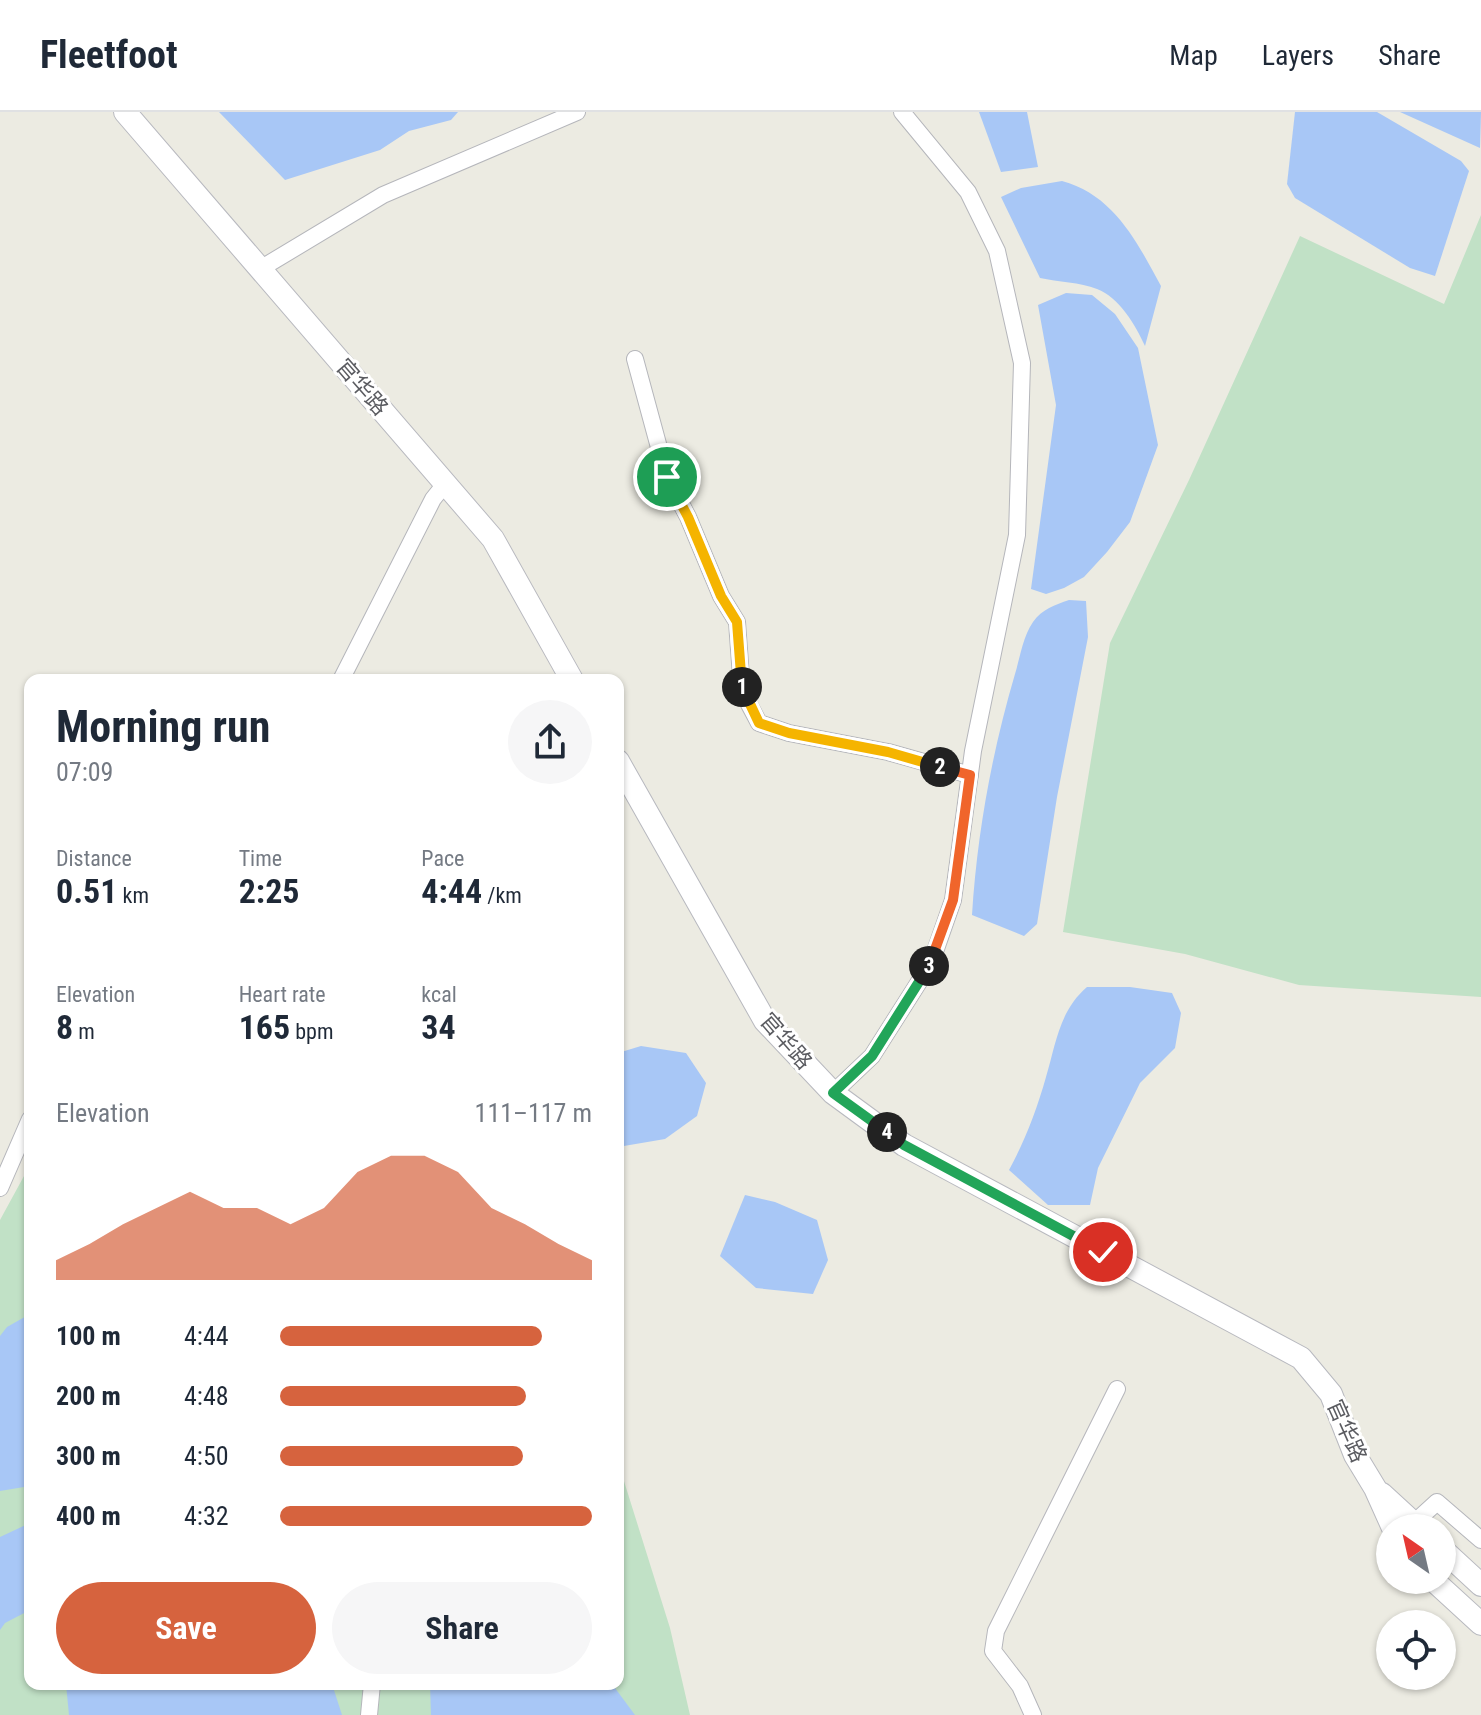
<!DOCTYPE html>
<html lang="en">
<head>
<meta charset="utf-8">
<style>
	:root { --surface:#fff; --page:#f6f6f7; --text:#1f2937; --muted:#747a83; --line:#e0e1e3; --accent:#d6633e }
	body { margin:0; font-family:"Roboto Condensed","Noto Sans SC",sans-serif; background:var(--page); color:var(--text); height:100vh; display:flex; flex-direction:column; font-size:30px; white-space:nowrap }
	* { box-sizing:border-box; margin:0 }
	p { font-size:26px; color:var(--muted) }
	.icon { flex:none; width:44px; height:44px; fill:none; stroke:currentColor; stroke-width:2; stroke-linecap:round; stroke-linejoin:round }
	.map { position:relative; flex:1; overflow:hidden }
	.details { position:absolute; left:24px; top:562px; width:600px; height:1016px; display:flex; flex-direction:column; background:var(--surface); border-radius:16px; box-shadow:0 2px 6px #0004 }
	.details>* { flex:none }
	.needle { width:52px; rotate:326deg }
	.controls { position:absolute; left:1376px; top:1402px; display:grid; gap:16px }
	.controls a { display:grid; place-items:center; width:80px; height:80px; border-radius:50%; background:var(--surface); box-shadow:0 2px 6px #0004; font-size:40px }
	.pin { position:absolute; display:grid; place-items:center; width:68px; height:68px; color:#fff; margin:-34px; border:4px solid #fff; border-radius:50%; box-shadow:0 2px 8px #0007 }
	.km { position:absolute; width:40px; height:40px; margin:-20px; border-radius:50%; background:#222; color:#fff; font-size:22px; line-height:40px; text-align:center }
	.round { display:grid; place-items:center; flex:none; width:84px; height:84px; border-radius:42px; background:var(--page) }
	.overview { display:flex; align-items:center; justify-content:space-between; height:136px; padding:0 32px }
	h1 { font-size:44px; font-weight:700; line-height:60px }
	.figures { display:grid; grid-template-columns:repeat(3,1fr); gap:12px; height:136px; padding:8px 32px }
	.figures div { display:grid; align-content:center }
	.figures b { font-size:34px; font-weight:700 }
	.figures small { font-size:22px; font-weight:400 }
	.figures p { font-size:22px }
	.chart { height:224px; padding:16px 32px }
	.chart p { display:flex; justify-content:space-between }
	.chart svg { width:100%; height:144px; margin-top:8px; fill:var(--accent); opacity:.7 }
	.action { display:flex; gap:16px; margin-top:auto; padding:16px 32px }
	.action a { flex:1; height:92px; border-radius:48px; background:var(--accent); color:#fff; font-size:32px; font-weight:700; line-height:92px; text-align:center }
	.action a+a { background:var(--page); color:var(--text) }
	ul { padding:0 32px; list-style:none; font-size:26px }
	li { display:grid; grid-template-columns:128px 96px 1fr; align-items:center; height:60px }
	li i { height:20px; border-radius:10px; background:var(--accent) }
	header { display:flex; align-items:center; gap:48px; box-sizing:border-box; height:112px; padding:0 40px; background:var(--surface); border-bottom:2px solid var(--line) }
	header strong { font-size:38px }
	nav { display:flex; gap:44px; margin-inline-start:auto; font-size:28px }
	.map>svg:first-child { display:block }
	.green { fill:#c1e1c6 }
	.water { fill:#a8c7f6 }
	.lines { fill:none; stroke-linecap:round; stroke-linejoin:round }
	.street-casing { stroke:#b5b6bb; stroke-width:18 }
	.secondary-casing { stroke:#b8b9bf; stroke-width:24 }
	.street { stroke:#fff; stroke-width:16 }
	.secondary { stroke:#fff; stroke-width:22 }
	.split-1-casing { stroke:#fff; stroke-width:16 }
	.split-2-casing { stroke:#fff; stroke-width:16 }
	.split-3-casing { stroke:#fff; stroke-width:16 }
	.split-4-casing { stroke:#fff; stroke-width:16 }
	.split-5-casing { stroke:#fff; stroke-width:16 }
	.split-1 { stroke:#f5b400; stroke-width:10 }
	.split-2 { stroke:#f5b400; stroke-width:10 }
	.split-3 { stroke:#f0652b; stroke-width:10 }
	.split-4 { stroke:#22a559; stroke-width:10 }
	.split-5 { stroke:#22a559; stroke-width:10 }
	.labels { text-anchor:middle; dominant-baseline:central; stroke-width:6; stroke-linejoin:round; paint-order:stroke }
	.street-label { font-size:22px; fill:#5b5c61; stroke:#fff }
</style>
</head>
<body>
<header>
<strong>Fleetfoot</strong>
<nav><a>Map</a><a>Layers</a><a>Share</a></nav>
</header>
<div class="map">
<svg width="1481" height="1603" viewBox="0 0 1481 1603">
	<rect width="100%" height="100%" fill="#ecebe2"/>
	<g class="green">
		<path d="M 1481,103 L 1481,885 L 1299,873 L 1185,842 L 1063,820 L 1110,531 L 1189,368 L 1300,124 L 1444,192 Z"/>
		<path d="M 30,1053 L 30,1572 L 618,1572 L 618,1350 L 670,1516 L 690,1603 L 0,1603 L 0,1108 Z"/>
	</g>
	<g class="water">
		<path d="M 219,0 L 458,0 L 451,8 L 409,19 L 380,38 L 285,68 Z"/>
		<path d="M 979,0 L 1027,0 L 1038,55 L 1001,60 Z"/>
		<path d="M 1295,0 L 1377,0 L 1461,49 L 1469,59 L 1435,164 L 1410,156 L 1295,86 L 1287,72 Z"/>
		<path d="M 1400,0 L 1481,0 L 1480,36 Z"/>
		<path d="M 1062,69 C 1114,83 1137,130 1161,174 L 1145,234 C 1136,214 1119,185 1097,177 C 1080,170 1058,170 1040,166 L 1001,85 L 1021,76 Z"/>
		<path d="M 1066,181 L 1092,183 L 1115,202 L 1138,236 L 1158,333 L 1130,410 L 1107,440 L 1084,465 L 1064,476 L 1046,482 L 1031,477 L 1056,293 L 1038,193 Z"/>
		<path d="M 1069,488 L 1086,489 L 1088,525 L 1057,685 L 1037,812 L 1024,824 L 972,803 C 977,722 992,640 1015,562 C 1020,546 1023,524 1033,510 C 1042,497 1055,493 1069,488 Z"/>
		<path d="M 1087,875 L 1130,875 L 1172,881 L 1181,901 L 1175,936 L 1140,971 L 1098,1056 L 1090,1093 L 1048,1093 L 1009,1058 C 1025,1029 1037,997 1046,965 C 1056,932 1059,899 1087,875 Z"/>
		<path d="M 641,934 L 686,941 L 706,971 L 697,1004 L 665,1027 L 618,1035 L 618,941 Z"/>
		<path d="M 745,1083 L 775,1090 L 817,1108 L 828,1148 L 813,1182 L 756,1176 L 720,1144 Z"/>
		<path d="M 30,1202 L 30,1374 L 0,1379 L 0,1224 L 7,1215 Z"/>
		<path d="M 30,1411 L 30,1498 L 5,1511 L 0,1518 L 0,1425 Z"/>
		<path d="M 66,1572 L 332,1572 L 342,1603 L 69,1603 Z"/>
		<path d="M 430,1572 L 612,1572 L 635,1603 L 431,1603 Z"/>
	</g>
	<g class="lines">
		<g class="street-casing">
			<g id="street">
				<path d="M 260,157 L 383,83 L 577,0"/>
				<path d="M 635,247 L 667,365 L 688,405 L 721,484 L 737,510 L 742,579 L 759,611 L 789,621 L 888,640 L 970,663"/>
				<path d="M 341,568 L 433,387 L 445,372"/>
				<path d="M 833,981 L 872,944 L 931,851 L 953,788 L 973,639 L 1017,423 L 1022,251 L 997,139 L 968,80 L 902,0"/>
				<path d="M 0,1076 L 30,1007"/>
				<path d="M 1414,1411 L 1437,1390 L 1481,1428"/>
				<path d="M 369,1603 L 372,1572"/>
				<path d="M 1033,1603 L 1020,1574 L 993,1539 L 996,1519 L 1117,1277"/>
			</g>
		</g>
		<g class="secondary-casing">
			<g id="secondary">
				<path d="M 125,0 L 493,427 L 572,568"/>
				<path d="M 618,649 L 765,909 L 833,981 L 904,1033 L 1301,1246 L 1331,1282 L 1355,1343 L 1375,1376 L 1393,1416"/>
				<path d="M 1382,1382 L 1419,1416"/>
				<path d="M 1442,1437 L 1481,1473"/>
				<path d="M 1433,1468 L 1481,1512"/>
			</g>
		</g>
		<use href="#street" class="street"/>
		<use href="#secondary" class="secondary"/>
	</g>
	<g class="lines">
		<g class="split-1-casing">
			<path id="split-1" d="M 667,365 L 688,405 L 721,484 L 737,510 L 742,575"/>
		</g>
		<g class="split-2-casing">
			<path id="split-2" d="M 742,575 L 759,611 L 789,621 L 888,640 L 940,655"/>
		</g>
		<g class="split-3-casing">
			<path id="split-3" d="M 929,854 L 953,788 L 970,663 L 940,655"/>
		</g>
		<g class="split-4-casing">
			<path id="split-4" d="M 887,1020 L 833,981 L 872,944 L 929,854"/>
		</g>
		<g class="split-5-casing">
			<path id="split-5" d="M 887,1020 L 904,1033 L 1103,1140"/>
		</g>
		<use href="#split-1" class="split-1"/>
		<use href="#split-2" class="split-2"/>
		<use href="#split-3" class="split-3"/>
		<use href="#split-4" class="split-4"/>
		<use href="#split-5" class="split-5"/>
	</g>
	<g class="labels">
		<g class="street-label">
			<text transform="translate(362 275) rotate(49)">官华路</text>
			<text transform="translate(786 929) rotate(49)">官华路</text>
			<text transform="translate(1347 1319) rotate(66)">官华路</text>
		</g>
	</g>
</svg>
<div class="controls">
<a><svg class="needle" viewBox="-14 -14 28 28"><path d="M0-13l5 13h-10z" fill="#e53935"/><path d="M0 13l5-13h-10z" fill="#747a83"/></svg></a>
<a><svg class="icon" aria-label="locate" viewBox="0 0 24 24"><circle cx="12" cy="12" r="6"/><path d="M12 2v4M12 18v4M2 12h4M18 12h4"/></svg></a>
</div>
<div class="pin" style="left:667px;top:365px;background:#1e9e55"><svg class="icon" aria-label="arrive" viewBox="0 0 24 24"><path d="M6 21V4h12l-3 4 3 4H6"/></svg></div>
<div class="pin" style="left:1103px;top:1140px;background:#d93025"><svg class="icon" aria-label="check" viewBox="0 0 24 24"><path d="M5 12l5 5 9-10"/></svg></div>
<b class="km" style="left:742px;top:575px">1</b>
<b class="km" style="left:940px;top:655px">2</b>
<b class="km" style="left:929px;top:854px">3</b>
<b class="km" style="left:887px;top:1020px">4</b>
<section class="details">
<div class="overview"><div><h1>Morning run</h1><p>07:09</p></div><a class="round"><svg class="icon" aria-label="share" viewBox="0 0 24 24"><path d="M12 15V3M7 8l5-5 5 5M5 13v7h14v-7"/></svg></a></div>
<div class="figures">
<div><p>Distance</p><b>0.51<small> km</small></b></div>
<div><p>Time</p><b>2:25</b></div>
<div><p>Pace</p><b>4:44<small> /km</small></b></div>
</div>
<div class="figures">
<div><p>Elevation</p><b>8<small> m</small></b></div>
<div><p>Heart rate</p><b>165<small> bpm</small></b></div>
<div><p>kcal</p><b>34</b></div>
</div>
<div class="chart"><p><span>Elevation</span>111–117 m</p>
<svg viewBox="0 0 160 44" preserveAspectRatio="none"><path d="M0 44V38L10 33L20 27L30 22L40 17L50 22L60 22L70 27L80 22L90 11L100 6L110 6L120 11L130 22L140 27L150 33L160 38V44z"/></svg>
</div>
<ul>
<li><b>100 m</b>4:44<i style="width:84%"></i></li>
<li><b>200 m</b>4:48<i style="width:79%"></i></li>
<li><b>300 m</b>4:50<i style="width:78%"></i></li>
<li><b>400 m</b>4:32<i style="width:100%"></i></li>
</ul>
<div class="action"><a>Save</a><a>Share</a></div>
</section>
</div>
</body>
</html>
